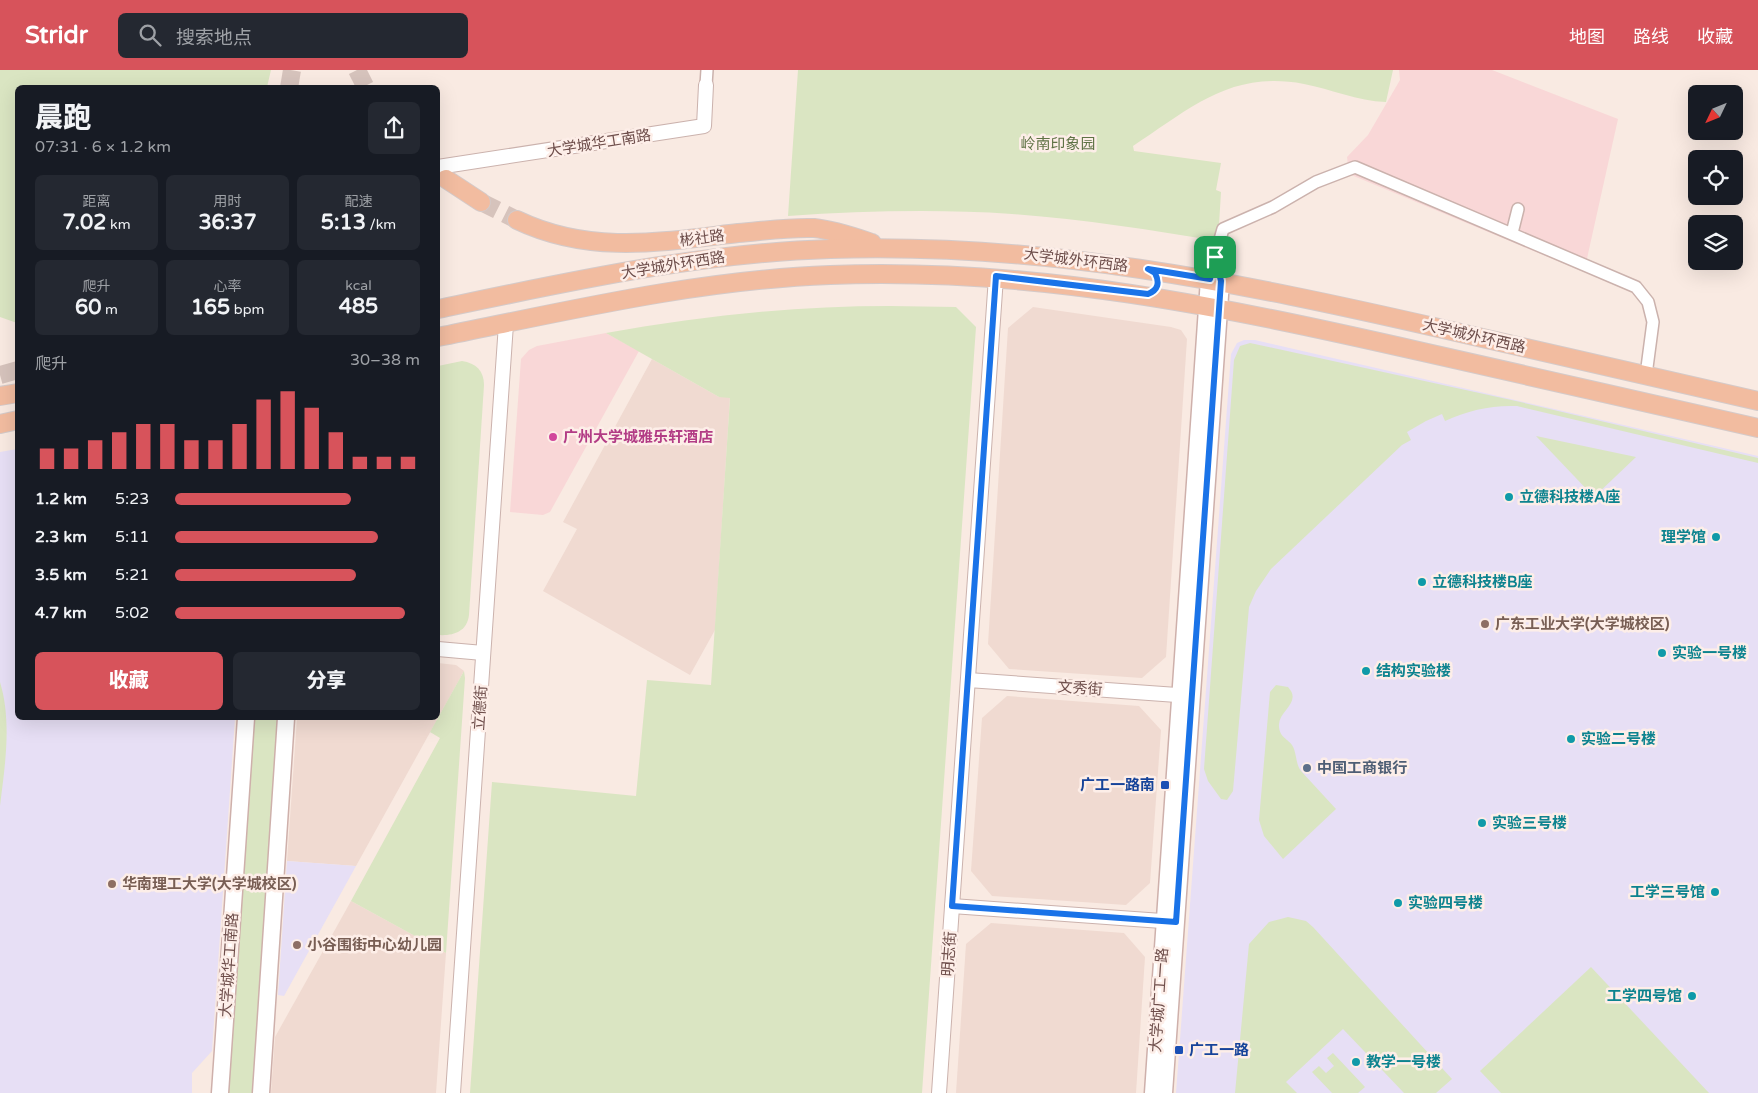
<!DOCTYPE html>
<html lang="zh">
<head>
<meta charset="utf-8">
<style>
	:root { --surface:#171b24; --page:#242831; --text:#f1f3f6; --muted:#9ea1a6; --accent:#d7535b }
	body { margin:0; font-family:"Varela Round","Noto Sans SC",sans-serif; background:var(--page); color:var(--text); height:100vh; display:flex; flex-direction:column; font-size:19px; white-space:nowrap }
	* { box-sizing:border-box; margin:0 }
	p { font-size:16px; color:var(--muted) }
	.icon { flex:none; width:28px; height:28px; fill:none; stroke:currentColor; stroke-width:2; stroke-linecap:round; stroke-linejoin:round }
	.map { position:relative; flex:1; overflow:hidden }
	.details { position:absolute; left:15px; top:15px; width:425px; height:635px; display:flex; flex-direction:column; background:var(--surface); border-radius:8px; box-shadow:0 5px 20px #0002 }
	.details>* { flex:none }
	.needle { width:32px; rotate:227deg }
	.buttons { position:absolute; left:1688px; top:15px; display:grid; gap:10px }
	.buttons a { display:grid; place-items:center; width:55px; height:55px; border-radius:8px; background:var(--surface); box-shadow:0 5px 20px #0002; font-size:25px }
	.pin { position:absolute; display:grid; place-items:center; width:42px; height:42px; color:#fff; margin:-21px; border-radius:10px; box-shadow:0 2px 8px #0006 }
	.round { display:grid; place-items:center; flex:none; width:52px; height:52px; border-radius:8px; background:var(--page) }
	.headline { display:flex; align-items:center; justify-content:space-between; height:85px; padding:0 20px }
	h1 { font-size:28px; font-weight:800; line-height:38px }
	.figures { display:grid; grid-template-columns:repeat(3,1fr); gap:8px; height:85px; padding:5px 20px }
	.figures div { display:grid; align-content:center; border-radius:8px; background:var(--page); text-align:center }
	.figures b { font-size:21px; font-weight:800 }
	.figures small { font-size:14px; font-weight:400 }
	.figures p { font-size:14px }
	.chart { height:140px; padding:10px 20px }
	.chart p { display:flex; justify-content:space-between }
	.chart svg { width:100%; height:90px; margin-top:5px; stroke:var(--accent); stroke-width:6 }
	.action { display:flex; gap:10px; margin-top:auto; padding:10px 20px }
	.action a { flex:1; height:58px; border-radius:8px; background:var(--accent); color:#fff; font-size:20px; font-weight:800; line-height:58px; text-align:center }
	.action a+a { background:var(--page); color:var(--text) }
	ul { padding:0 20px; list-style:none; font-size:16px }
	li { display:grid; grid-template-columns:80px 60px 1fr; align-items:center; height:38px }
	li i { height:12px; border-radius:6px; background:var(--accent) }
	header { display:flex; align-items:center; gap:30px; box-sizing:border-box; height:70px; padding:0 25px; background:var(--accent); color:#fff }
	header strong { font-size:24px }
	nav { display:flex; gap:28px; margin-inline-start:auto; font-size:18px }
	.search { width:350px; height:45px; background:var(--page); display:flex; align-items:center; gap:12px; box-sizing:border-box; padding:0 18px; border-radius:8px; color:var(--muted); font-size:19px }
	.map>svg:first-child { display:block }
	.residential { fill:#f0dad1 }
	.commercial { fill:#f9d7d7 }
	.education { fill:#e7dff5 }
	.green { fill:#dae5c2 }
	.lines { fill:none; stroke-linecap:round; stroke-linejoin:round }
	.primary-tunnel { stroke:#d6c3bc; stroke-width:18; stroke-dasharray:18 9; stroke-linecap:butt }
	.minor-casing { stroke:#cbb2ad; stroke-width:14 }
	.tertiary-casing { stroke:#cbb2ad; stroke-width:16 }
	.secondary-casing { stroke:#ceb0ab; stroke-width:19 }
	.primary-casing { stroke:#d4cac9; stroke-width:20 }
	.minor { stroke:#fff; stroke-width:11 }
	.tertiary { stroke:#fff; stroke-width:14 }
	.secondary { stroke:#fff; stroke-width:16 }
	.primary { stroke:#f2bca0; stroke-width:18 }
	.route-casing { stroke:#fff; stroke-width:10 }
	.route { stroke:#1a73e8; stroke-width:6 }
	.hotel-dot { fill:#d1479c; stroke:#fdeee8; stroke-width:2 }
	.culture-dot { fill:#0f9aa8; stroke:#fdeee8; stroke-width:2 }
	.education-dot { fill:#8d6e63; stroke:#fdeee8; stroke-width:2 }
	.service-dot { fill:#5c6f8a; stroke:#fdeee8; stroke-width:2 }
	.transit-dot { fill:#1a4fb4; stroke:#fdeee8; stroke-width:2 }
	.labels { text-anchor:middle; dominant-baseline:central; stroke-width:5; stroke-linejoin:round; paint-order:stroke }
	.street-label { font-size:15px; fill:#6e4e4b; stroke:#fdeee8 }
	.park-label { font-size:15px; fill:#5f7345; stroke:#fdeee8 }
	.hotel-label { font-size:15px; font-weight:bold; fill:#b23c85; stroke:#fdeee8; text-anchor:start }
	.culture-label { font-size:15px; font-weight:bold; fill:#0d838f; stroke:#fdeee8; text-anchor:start }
	.education-label { font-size:15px; font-weight:bold; fill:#785e54; stroke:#fdeee8; text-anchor:start }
	.service-label { font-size:15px; font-weight:bold; fill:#4e5e75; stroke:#fdeee8; text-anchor:start }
	.transit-label { font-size:15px; font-weight:bold; fill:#164399; stroke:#fdeee8; text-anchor:end }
</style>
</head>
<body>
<header>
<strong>Stridr</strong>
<div class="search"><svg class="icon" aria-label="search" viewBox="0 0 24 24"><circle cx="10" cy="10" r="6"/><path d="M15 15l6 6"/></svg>搜索地点</div>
<nav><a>地图</a><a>路线</a><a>收藏</a></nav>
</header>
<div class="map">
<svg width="1758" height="1023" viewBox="0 0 1758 1023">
	<rect width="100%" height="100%" fill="#f9eae2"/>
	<g class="residential">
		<path d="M 1033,237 L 1171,257 L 1181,260 L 1187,269 L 1166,587 L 1142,608 L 1009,599 L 988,574 L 1008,258 Z"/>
		<path d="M 652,289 L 719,327 L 730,327 L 715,560 L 690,605 L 543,521 L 577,459 L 563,452 Z"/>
		<path d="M 438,593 L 456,595 L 464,601 L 356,796 L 287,791 L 297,648 L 438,648 Z"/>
		<path d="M 1007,626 L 1139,636 L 1161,660 L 1150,813 L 1126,835 L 992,826 L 971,801 L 982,648 Z"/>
		<path d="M 351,831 L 446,883 L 436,1023 L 271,1023 L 275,967 Z"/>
		<path d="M 991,853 L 1124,863 L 1145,887 L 1136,1023 L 956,1023 L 966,874 Z"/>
	</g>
	<g class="commercial">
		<path d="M 1399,0 L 1492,0 L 1618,49 L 1584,202 L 1349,104 L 1347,87 L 1368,65 L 1400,10 Z"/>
		<path d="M 606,263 L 639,281 L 550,442 L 543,445 L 510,442 L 521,289 L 529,280 L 537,276 Z"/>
	</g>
	<g class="education">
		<path d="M 1244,270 L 1255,270 L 1758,386 L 1758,1023 L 1176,1023 L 1231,284 L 1237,273 Z"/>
		<path d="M 17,379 L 18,648 L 235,648 L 212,981 L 192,1003 L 192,1023 L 0,1023 L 0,382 Z"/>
		<path d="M 287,791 L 356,796 L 284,926 L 278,925 Z"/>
	</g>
	<g class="green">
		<path d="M 0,0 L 271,0 L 267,17 L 18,18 L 17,253 L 0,247 Z"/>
		<path d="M 798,0 L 1393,0 L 1386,32 C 1357,31 1331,19 1304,14 C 1230,0 1190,39 1133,76 L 1134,81 L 1221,93 L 1216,120 L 1221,122 L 1218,171 C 1150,160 1081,149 1012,144 C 937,139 863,141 788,146 Z"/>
		<path d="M 890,236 L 956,237 L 976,257 L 922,1023 L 470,1023 L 492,712 L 636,726 L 647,610 L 711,615 L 730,328 L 719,327 L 606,263 C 700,246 794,236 890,236 Z"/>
		<path d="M 1250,273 L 1516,331 L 1758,388 L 1758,393 L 1517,336 C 1491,335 1469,340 1445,351 L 1442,344 L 1426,351 L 1407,362 L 1411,370 L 1402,375 L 1271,499 L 1256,521 L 1249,537 L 1233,721 L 1227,730 L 1221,729 L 1208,711 L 1204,699 L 1234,290 L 1240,276 Z"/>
		<path d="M 462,291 C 476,293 484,301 484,315 L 469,545 C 467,562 453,566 438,565 L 438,296 Z"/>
		<path d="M 1536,366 L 1636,387 L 1594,427 Z"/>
		<path d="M 464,601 L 465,608 L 446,883 L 351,831 L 440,668 L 430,662 Z"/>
		<path d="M 0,612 C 12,652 5,695 0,736 Z"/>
		<path d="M 1276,615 L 1288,617 C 1302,632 1280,640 1279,654 C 1278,669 1291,669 1294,679 C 1297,688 1296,694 1301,701 L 1336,739 L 1283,789 L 1264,766 L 1259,750 L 1270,622 Z"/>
		<path d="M 250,648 L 283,648 L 257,1023 L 224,1023 Z"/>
		<path d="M 1288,847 L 1306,851 L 1313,857 L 1452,1009 L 1436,1023 L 1404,1023 L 1343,959 L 1286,1012 L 1297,1023 L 1235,1023 L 1249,874 L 1269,852 Z"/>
		<path d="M 1591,897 L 1709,1023 L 1501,1023 L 1480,1001 Z"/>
		<path d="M 1333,983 L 1365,1017 L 1358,1023 L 1332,1023 L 1312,1002 L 1319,996 L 1326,1003 L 1334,996 L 1327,988 Z"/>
	</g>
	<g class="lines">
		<g class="primary-tunnel">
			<path d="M 357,0 L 366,18"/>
			<path d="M 289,18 L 292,0"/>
			<path d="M 481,132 L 517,150"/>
			<path d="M 0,305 L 18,300"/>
		</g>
		<g class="minor-casing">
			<g id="minor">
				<path d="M 706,15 L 707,0"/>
				<path d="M 1512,163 L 1518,139"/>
				<path d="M 1215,187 L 1223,159 L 1273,137 L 1316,112 L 1355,97 L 1636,217 L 1648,232 L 1653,252 L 1646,305"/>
				<path d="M 1209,209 L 1215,187 L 1221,211"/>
			</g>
		</g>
		<g class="tertiary-casing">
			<g id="tertiary">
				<path d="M 438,97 L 704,56 L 706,15"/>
				<path d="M 438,579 L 483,583"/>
				<path d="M 968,610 L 1191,626"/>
				<path d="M 952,836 L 1176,852"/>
				<path d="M 453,1023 L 506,254"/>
				<path d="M 939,1023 L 996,207"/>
			</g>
		</g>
		<g class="secondary-casing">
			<g id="secondary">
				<path d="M 220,1023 L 246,648"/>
				<path d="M 261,1023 L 286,648"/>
				<path d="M 1153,1023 L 1209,209"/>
				<path d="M 1164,1023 L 1221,211"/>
			</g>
		</g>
		<g class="primary-casing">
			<g id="primary">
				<path d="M 446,109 L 481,132"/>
				<path d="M 517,150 C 590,185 662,172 738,163 C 763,161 788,157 814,158 C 834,160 854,167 872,173"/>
				<path d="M 438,239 C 567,212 698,183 830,179 C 1043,172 1237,212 1443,259 C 1548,283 1653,307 1758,331"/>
				<path d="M 438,267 C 567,241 697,210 830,205 C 1035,197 1225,237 1423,282 C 1535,307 1646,333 1758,358"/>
				<path d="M 0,326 L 18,323"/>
				<path d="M 0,354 L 18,350"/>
			</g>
		</g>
		<use href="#minor" class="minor"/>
		<use href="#tertiary" class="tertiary"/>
		<use href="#secondary" class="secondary"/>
		<use href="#primary" class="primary"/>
	</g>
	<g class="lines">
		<g class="route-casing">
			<path id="route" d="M 1215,187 L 1221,211 L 1176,852 L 952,836 L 996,206 L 1148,224 C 1158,220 1160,213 1155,203 L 1148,199 L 1210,209 Z"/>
		</g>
		<use href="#route" class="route"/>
	</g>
	<circle class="hotel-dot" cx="553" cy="367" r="5"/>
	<g class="culture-dot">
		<circle cx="1509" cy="427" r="5"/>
		<circle cx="1716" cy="467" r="5"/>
		<circle cx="1422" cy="512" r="5"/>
		<circle cx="1662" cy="583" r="5"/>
		<circle cx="1366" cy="601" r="5"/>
		<circle cx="1571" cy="669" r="5"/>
		<circle cx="1482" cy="753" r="5"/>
		<circle cx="1715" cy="822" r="5"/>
		<circle cx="1398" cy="833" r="5"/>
		<circle cx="1692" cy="926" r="5"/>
		<circle cx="1356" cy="992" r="5"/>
	</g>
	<g class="education-dot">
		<circle cx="1485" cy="554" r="5"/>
		<circle cx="112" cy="814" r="5"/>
		<circle cx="297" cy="875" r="5"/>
	</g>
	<circle class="service-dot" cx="1307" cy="698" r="5"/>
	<g class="transit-dot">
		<rect x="1160" y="710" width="10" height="10" rx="2.5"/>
		<rect x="1174" y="975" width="10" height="10" rx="2.5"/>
	</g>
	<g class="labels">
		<g class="street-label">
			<text transform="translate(599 73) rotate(-9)">大学城华工南路</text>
			<text transform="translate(702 168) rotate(-7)">彬社路</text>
			<text transform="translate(1076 190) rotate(7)">大学城外环西路</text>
			<text transform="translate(673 195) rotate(-9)">大学城外环西路</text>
			<text transform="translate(1474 266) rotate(13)">大学城外环西路</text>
			<text transform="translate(1080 618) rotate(4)">文秀街</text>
			<text transform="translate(480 638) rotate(-86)">立德街</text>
			<text transform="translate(949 884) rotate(-86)">明志街</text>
			<text transform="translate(229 895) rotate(-86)">大学城华工南路</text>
			<text transform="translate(1159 930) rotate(-86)">大学城广工一路</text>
		</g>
		<g class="park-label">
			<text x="1058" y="74">岭南印象园</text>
		</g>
		<g class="hotel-label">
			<text x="563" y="367">广州大学城雅乐轩酒店</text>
		</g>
		<g class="culture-label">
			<text x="1519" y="427">立德科技楼A座</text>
			<text x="1706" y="467" text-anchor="end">理学馆</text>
			<text x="1432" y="512">立德科技楼B座</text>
			<text x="1672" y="583">实验一号楼</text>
			<text x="1376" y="601">结构实验楼</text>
			<text x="1581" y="669">实验二号楼</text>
			<text x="1492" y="753">实验三号楼</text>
			<text x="1705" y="822" text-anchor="end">工学三号馆</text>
			<text x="1408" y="833">实验四号楼</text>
			<text x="1682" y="926" text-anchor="end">工学四号馆</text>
			<text x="1366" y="992">教学一号楼</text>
		</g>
		<g class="education-label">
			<text x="1495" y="554">广东工业大学(大学城校区)</text>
			<text x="122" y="814">华南理工大学(大学城校区)</text>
			<text x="307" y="875">小谷围街中心幼儿园</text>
		</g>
		<g class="service-label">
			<text x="1317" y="698">中国工商银行</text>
		</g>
		<g class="transit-label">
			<text x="1155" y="715">广工一路南</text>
			<text x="1189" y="980" text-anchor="start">广工一路</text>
		</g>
	</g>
</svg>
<div class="buttons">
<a><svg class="needle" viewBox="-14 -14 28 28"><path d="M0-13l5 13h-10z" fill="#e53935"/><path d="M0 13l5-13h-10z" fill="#9ea1a6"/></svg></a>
<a><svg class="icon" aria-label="locate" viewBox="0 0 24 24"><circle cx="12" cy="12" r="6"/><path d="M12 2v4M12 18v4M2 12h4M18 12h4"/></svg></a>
<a><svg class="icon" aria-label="layers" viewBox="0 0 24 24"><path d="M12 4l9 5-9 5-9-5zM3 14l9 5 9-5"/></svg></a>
</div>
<div class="pin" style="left:1215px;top:187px;background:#1e9e55"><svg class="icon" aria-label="arrive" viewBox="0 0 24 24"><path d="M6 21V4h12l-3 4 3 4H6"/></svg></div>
<section class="details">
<div class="headline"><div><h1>晨跑</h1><p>07:31 · 6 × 1.2 km</p></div><a class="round"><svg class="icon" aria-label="share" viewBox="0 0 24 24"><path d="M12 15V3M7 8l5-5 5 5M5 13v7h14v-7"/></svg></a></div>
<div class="figures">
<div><p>距离</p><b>7.02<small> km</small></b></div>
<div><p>用时</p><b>36:37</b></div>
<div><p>配速</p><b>5:13<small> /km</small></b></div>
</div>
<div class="figures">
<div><p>爬升</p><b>60<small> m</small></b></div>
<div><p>心率</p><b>165<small> bpm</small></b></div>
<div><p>kcal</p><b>485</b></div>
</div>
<div class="chart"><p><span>爬升</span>30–38 m</p>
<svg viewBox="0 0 160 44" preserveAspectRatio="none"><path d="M5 44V34M15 44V34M25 44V30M35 44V26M45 44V22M55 44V22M65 44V30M75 44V30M85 44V22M95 44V10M105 44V6M115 44V14M125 44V26M135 44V38M145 44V38M155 44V38"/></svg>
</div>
<ul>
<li><b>1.2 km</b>5:23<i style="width:72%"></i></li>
<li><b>2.3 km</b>5:11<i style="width:83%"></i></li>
<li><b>3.5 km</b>5:21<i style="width:74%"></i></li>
<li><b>4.7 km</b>5:02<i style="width:94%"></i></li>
</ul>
<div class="action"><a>收藏</a><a>分享</a></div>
</section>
</div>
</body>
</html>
